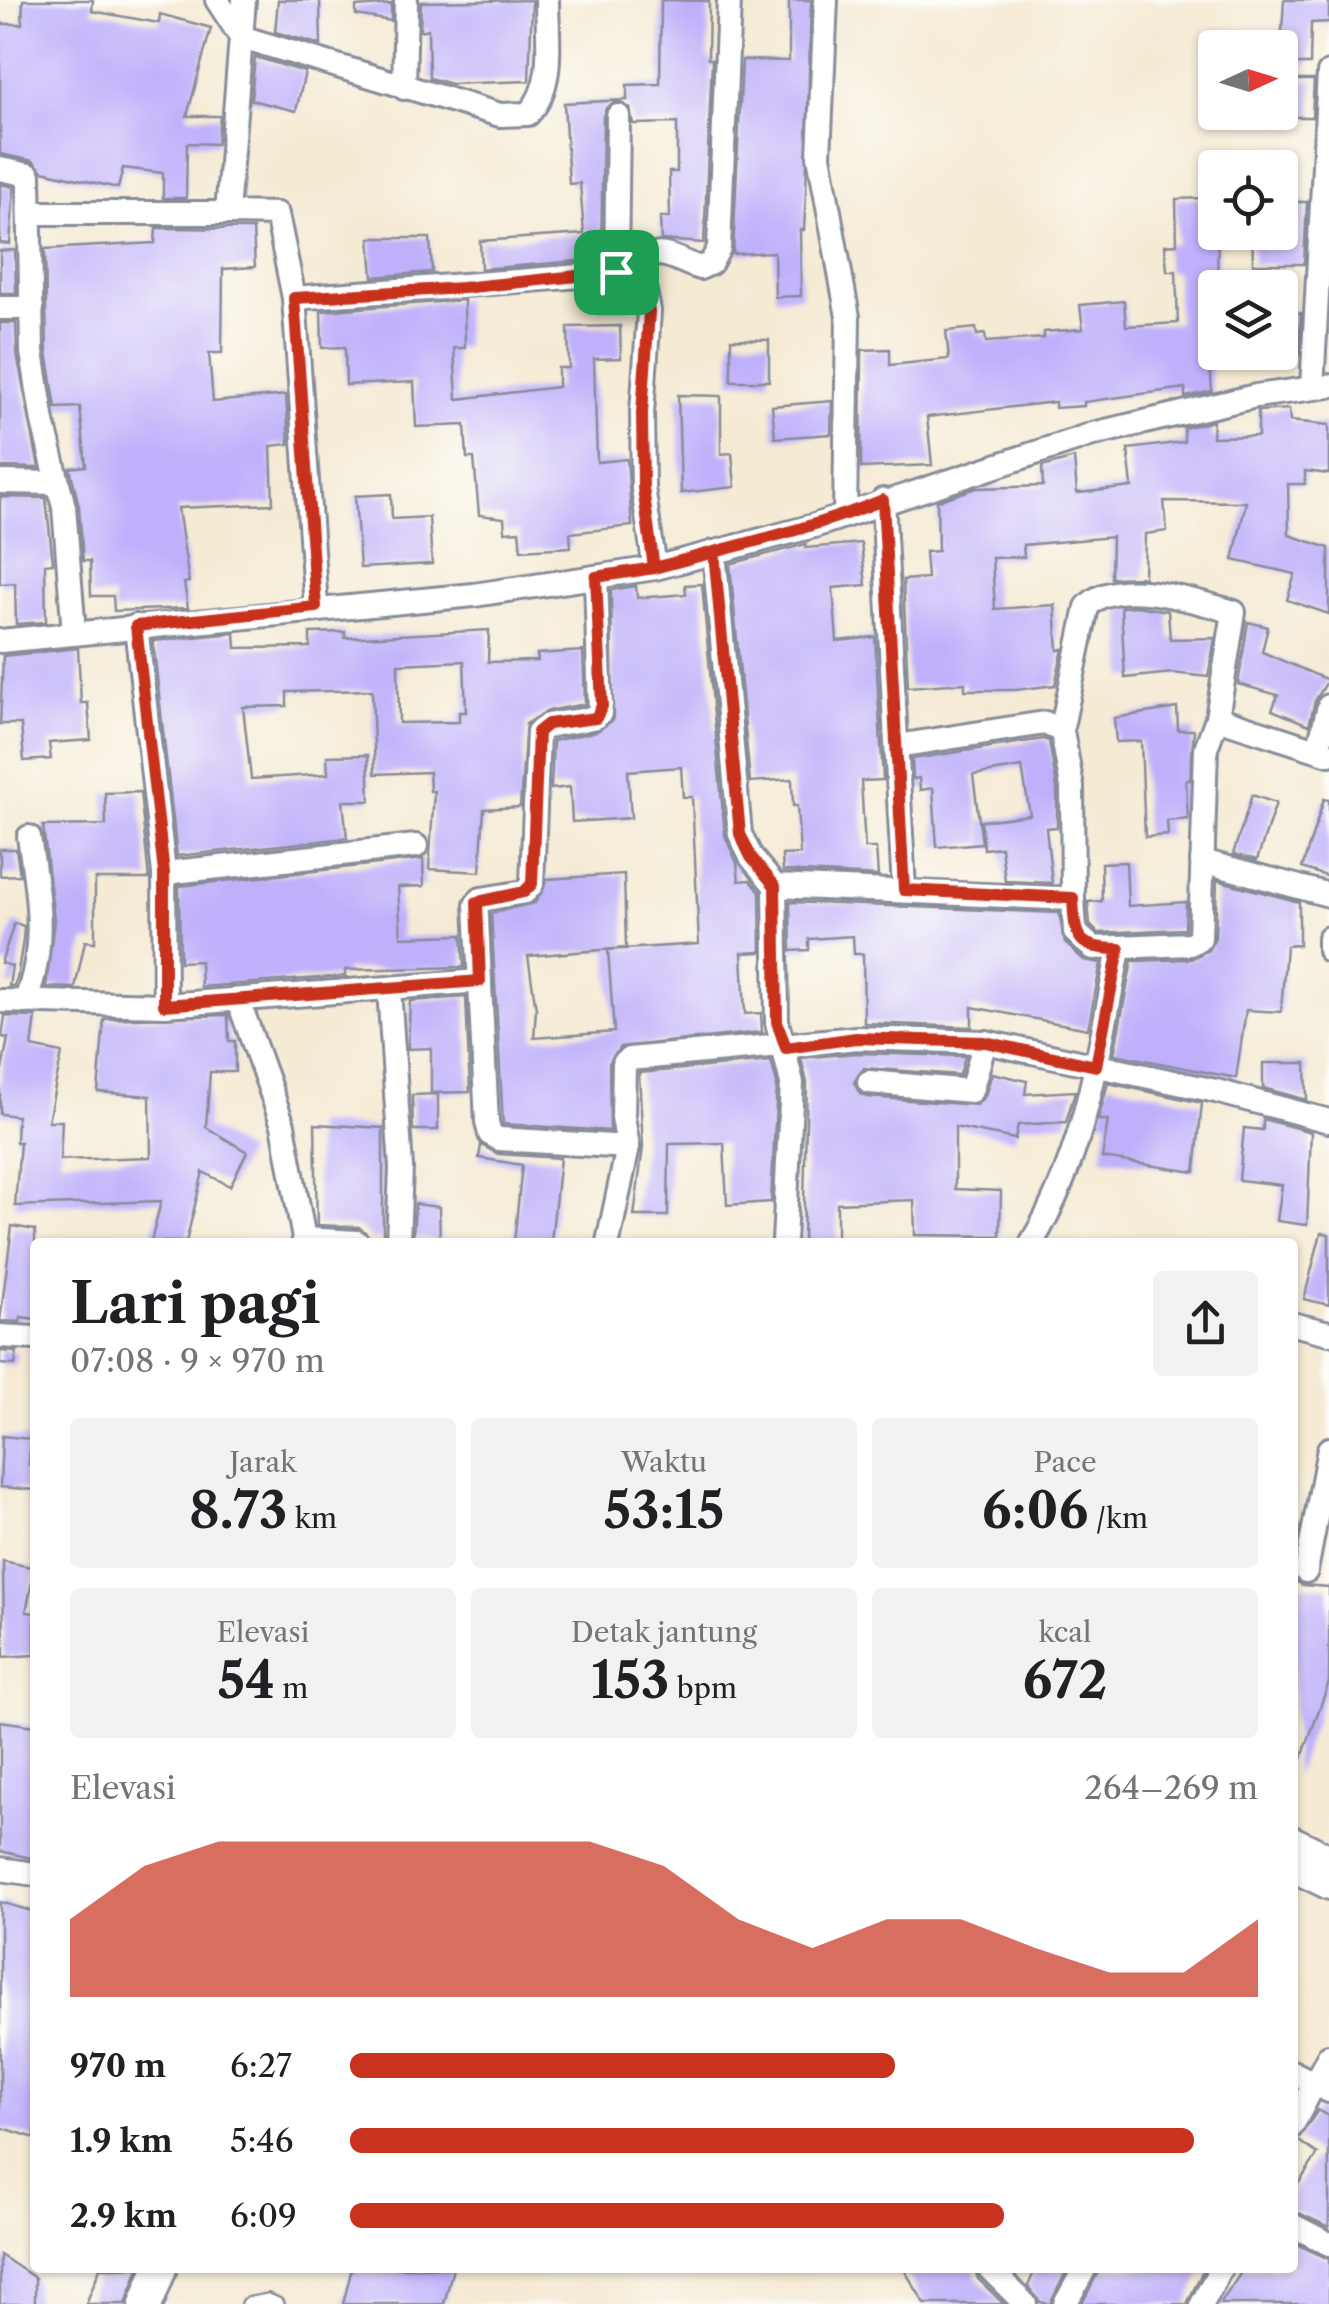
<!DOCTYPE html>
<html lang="id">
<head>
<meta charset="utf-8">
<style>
	:root { --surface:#fff; --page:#f2f2f2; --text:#202124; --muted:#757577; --accent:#c8321e }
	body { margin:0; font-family:"Libre Caslon Text",serif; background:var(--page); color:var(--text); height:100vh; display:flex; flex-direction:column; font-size:38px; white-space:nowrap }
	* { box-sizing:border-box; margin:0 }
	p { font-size:32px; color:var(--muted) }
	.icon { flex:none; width:55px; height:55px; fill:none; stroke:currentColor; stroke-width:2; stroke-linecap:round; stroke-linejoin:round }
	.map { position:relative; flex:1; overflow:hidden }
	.panel { position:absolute; left:30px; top:1238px; width:1268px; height:1035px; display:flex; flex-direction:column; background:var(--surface); border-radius:10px; box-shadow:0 2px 8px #0004 }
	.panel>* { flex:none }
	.needle { width:65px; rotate:86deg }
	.tools { position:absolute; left:1198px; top:30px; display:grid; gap:20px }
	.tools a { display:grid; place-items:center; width:100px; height:100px; border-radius:10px; background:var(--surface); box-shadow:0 2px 8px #0004; font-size:50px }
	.pin { position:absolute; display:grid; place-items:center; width:85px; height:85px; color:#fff; margin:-42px; border-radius:20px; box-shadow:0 5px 15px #0006 }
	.round { display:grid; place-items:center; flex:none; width:105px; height:105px; border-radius:10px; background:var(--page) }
	.headline { display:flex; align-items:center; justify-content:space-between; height:170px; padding:0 40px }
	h1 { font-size:55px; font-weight:800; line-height:75px }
	.figures { display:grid; grid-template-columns:repeat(3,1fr); gap:15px; height:170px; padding:10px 40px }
	.figures div { display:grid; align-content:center; border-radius:10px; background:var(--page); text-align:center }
	.figures b { font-size:50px; font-weight:800 }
	.figures small { font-size:28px; font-weight:400 }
	.figures p { font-size:28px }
	.chart { height:280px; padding:20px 40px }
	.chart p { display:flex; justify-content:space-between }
	.chart svg { width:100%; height:180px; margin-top:10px; fill:var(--accent); opacity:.7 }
	ul { padding:0 40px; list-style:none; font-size:32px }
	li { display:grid; grid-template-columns:160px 120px 1fr; align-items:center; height:75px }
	li i { height:25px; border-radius:12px; background:var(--accent) }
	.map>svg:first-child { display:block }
	.building { fill:#c0b0fb; fill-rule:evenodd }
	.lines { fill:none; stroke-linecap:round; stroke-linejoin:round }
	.lane-casing { stroke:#888c99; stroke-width:16 }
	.street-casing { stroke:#888c99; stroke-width:28 }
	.secondary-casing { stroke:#888c99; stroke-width:38 }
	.lane { stroke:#fff; stroke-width:11 }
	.street { stroke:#fff; stroke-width:22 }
	.secondary { stroke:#fff; stroke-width:32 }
	.route-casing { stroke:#fff; stroke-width:20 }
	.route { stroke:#c8321e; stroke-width:12 }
</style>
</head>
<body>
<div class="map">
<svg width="1329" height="2304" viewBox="0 0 1329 2304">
	<rect width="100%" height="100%" fill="#fdfcf7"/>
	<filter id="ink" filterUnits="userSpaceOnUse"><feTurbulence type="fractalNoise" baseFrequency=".01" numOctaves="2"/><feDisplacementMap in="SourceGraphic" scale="20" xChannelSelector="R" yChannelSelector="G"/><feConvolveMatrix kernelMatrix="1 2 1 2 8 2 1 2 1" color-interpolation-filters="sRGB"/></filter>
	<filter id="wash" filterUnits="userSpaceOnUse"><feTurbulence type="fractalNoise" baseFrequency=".0048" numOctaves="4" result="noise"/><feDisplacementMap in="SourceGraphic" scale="40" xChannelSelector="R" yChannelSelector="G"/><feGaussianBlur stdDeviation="2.25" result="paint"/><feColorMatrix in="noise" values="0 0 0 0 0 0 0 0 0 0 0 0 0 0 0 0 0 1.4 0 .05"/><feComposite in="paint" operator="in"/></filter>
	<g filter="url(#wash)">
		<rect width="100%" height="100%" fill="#f5ead4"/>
		<g id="blocks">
			<g class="building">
				<path d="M 23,0 L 93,0 L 92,11 L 159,23 L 160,14 L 211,28 L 187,116 L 220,116 L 217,144 L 187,143 L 186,198 L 163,198 L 163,173 L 123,168 L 118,188 L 43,171 L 33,161 L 0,154 L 0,24 L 22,24 Z"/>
				<path d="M 278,0 L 320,0 L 321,45 L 275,32 Z"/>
				<path d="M 532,0 L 529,81 L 451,84 L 429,78 L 428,29 L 420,31 L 421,2 Z"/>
				<path d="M 661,0 L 709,1 L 708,59 L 712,59 L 704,243 L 661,240 L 660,217 L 670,217 L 669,172 L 677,172 L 677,123 L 633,124 L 630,108 L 617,101 L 606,108 L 603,116 L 601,259 L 481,269 L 480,241 L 584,234 L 580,183 L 569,184 L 564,103 L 627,100 L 627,85 L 660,84 Z"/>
				<path d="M 789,0 L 811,0 L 806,194 L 804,230 L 800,230 L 801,296 L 775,297 L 774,252 L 733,254 L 742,60 L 789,61 Z"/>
				<path d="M 1284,0 L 1329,0 L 1329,22 L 1311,23 L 1310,64 L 1280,64 Z"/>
				<path d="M 391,4 L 391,21 L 356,15 L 356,7 Z"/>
				<path d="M 255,57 L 305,72 L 296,111 L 251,100 Z"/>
				<path d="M 1291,80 L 1314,80 L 1312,117 L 1291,117 Z"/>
				<path d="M 0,184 L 14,187 L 10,244 L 0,243 Z"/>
				<path d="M 1205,198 L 1206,232 L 1218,232 L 1217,285 L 1204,286 L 1212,391 L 1185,397 L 1185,388 L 1084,402 L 1084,406 L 1055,408 L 1055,402 L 927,417 L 932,465 L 861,468 L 862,350 L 890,349 L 890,365 L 949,359 L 946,331 L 976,328 L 977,335 L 985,334 L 986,342 L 1044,338 L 1044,332 L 1083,329 L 1080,305 L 1124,301 L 1126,326 L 1178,323 L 1176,271 L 1167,271 L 1165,245 L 1177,244 L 1176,199 Z"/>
				<path d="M 1280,202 L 1307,202 L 1304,264 L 1253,264 L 1252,232 L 1280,232 Z"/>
				<path d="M 156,228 L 253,229 L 255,267 L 223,269 L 222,353 L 209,353 L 213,402 L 286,395 L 289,444 L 271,446 L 273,504 L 178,508 L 189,582 L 184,583 L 188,608 L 114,611 L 113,596 L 91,596 L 90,561 L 83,561 L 79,506 L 70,468 L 86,466 L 80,407 L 56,408 L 47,351 L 45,249 L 155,243 Z"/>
				<path d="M 370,238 L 430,238 L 432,272 L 373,277 Z"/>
				<path d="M 15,250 L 16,293 L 0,293 L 0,251 Z"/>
				<path d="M 629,289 L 633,307 L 600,309 L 599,290 Z"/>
				<path d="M 464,300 L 465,348 L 454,348 L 457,399 L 558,387 L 558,368 L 569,368 L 568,327 L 620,326 L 621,358 L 594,359 L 597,462 L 627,459 L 632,526 L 570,533 L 571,547 L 521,550 L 519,531 L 505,532 L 504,518 L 479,515 L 474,458 L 467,458 L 465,425 L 416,427 L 414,382 L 346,385 L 345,347 L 322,348 L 321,311 Z"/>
				<path d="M 1301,313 L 1299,355 L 1283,357 L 1280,314 Z"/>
				<path d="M 0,323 L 16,323 L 17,354 L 39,468 L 0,467 Z"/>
				<path d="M 731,339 L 769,340 L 769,381 L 731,381 Z"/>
				<path d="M 678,395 L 721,396 L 721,454 L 732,453 L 735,487 L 681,493 Z"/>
				<path d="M 832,401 L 831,434 L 775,438 L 772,406 Z"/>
				<path d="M 1289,409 L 1290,421 L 1329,425 L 1329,474 L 1305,471 L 1305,484 L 1288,484 L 1289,535 L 1329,548 L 1329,614 L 1287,600 L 1295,574 L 1233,560 L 1246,502 L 1164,501 L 1167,531 L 1145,534 L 1144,577 L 1111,578 L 1112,537 L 1023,545 L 1024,557 L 992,558 L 995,609 L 1055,605 L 1058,650 L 1063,649 L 1055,685 L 1015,690 L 965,690 L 965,683 L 908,687 L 903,580 L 927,578 L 925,552 L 938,551 L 937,501 L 977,488 L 1043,486 L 1042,467 L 1074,458 L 1077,493 L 1132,487 L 1128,449 L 1184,442 L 1184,428 L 1213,421 L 1212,437 L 1258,436 L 1258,411 Z"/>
				<path d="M 391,494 L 392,519 L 429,517 L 432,564 L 360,568 L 355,496 Z"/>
				<path d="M 0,497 L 46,498 L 53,563 L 45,564 L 46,622 L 16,624 L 15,583 L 0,584 Z"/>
				<path d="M 861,543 L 866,585 L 833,588 L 837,641 L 875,637 L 883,780 L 861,781 L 865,848 L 876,848 L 878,876 L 783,871 L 782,855 L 800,854 L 797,806 L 793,806 L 792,779 L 750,782 L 730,564 L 806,544 L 806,548 Z"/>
				<path d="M 702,584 L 725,836 L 737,863 L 739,881 L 750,880 L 760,892 L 761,952 L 742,953 L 745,1014 L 761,1013 L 762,1032 L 620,1047 L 609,1063 L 610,1131 L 503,1124 L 491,913 L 535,903 L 547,879 L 624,874 L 626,948 L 528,956 L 536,1009 L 534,1038 L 614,1032 L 608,950 L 699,944 L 692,797 L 683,797 L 681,767 L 628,771 L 631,818 L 572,822 L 570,787 L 551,789 L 553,741 L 597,731 L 613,720 L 611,590 L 636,586 L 637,598 L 686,594 L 685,585 Z"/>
				<path d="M 1136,606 L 1168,611 L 1170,639 L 1215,638 L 1208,677 L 1172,673 L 1125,678 L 1121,607 Z"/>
				<path d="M 1248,622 L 1268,627 L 1262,652 L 1328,680 L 1315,701 L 1309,725 L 1272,710 L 1278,695 L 1238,684 Z"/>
				<path d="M 489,630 L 488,662 L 538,661 L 537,654 L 583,651 L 585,704 L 548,711 L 526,724 L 520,807 L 484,809 L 480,872 L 429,869 L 434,791 L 430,791 L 429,772 L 375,774 L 372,690 L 287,692 L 287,706 L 243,707 L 251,779 L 328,774 L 327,756 L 368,755 L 370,801 L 343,801 L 347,838 L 177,856 L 153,641 L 235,633 L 236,648 L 310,647 L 310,633 L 345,632 L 345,638 ZM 464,661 L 466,712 L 459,712 L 459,722 L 399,723 L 398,664 Z"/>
				<path d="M 78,648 L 81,703 L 88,703 L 91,740 L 49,743 L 51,759 L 24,761 L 21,724 L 0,724 L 3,656 Z"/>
				<path d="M 1177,708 L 1178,730 L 1194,730 L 1190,780 L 1186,780 L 1188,819 L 1167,821 L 1168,835 L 1145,837 L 1141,741 L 1116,742 L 1114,718 Z"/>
				<path d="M 1043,739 L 1049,741 L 1057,788 L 1057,827 L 1046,828 L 1052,883 L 1005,881 L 1001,847 L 984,849 L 981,821 L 1030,815 L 1022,767 L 973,775 L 982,843 L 937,847 L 933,788 L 920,790 L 919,778 L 913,779 L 912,759 Z"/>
				<path d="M 140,792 L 149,879 L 95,879 L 95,942 L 85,941 L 75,988 L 46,987 L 54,920 L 43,826 L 106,825 L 105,793 Z"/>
				<path d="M 1252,795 L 1276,803 L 1257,860 L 1233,854 Z"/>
				<path d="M 1324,799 L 1329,800 L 1329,877 L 1302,868 Z"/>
				<path d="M 0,849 L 16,849 L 20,875 L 0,876 Z"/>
				<path d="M 423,859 L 424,886 L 398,887 L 401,937 L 462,935 L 464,967 L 345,970 L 345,976 L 201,987 L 200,961 L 180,962 L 179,886 Z"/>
				<path d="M 1126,862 L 1128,906 L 1186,902 L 1185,929 L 1098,933 L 1090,925 L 1088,902 L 1102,901 L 1101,863 Z"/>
				<path d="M 1217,880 L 1299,902 L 1299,945 L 1286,946 L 1281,1012 L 1246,1010 L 1236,1078 L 1114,1054 L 1132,961 L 1191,959 L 1208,950 L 1215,938 Z"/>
				<path d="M 790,902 L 1059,913 L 1065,943 L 1084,960 L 1101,963 L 1088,1029 L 972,1007 L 972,1027 L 864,1023 L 863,954 L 854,954 L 853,936 L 809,939 L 809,950 L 791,951 Z"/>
				<path d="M 14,923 L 24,926 L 23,940 L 17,978 L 14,986 L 9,986 L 12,966 L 1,963 Z"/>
				<path d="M 466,997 L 470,1092 L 431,1093 L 431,1048 L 408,1049 L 410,1001 Z"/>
				<path d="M 228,1015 L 229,1041 L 235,1041 L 235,1072 L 210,1072 L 206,1127 L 247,1152 L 230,1186 L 203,1172 L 186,1242 L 151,1242 L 161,1201 L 15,1206 L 20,1142 L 16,1142 L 17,1116 L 0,1114 L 0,1080 L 8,1038 L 2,1037 L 5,1016 L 36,1017 L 32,1047 L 62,1053 L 48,1121 L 62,1121 L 60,1160 L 151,1157 L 150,1096 L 98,1092 L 104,1019 Z"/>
				<path d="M 856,1053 L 965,1056 L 960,1075 L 864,1068 L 854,1082 L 860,1094 L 868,1097 L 976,1105 L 985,1096 L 992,1073 L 1027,1081 L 1025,1094 L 1075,1091 L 1066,1122 L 1018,1125 L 1015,1139 L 955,1127 L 955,1189 L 1001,1191 L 1000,1236 L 915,1235 L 914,1200 L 837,1203 L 837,1242 L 803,1242 L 807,1083 L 801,1058 Z"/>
				<path d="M 771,1061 L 777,1084 L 771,1202 L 727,1205 L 724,1143 L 669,1144 L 668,1216 L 634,1216 L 643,1147 L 639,1073 Z"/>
				<path d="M 1263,1063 L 1306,1063 L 1307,1100 L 1263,1088 Z"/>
				<path d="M 1108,1083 L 1202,1103 L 1195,1172 L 1102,1158 L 1108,1120 L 1098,1120 Z"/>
				<path d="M 438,1094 L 438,1130 L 413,1130 L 412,1095 Z"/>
				<path d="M 1263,1119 L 1311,1132 L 1307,1225 L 1277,1221 L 1282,1185 L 1239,1180 L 1244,1128 L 1263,1130 Z"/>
				<path d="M 315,1124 L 383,1128 L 383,1240 L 371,1239 L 359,1227 L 317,1225 Z"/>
				<path d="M 481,1145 L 498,1154 L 560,1158 L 551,1242 L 514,1242 L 522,1165 L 479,1158 Z"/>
				<path d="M 415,1204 L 439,1207 L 440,1240 L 413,1237 Z"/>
				<path d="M 12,1226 L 35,1230 L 35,1319 L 21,1317 L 20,1322 L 0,1321 Z"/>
				<path d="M 1321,1233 L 1329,1234 L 1329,1305 L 1304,1299 Z"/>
				<path d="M 0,1351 L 17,1352 L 15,1365 L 0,1364 Z"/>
				<path d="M 2,1436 L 31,1439 L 29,1465 L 35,1466 L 35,1490 L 0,1487 Z"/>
				<path d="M 3,1561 L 35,1568 L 26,1612 L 35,1613 L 35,1655 L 4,1657 Z"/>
				<path d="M 1292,1578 L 1302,1585 L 1329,1587 L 1329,1682 L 1295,1777 Z"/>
				<path d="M 0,1721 L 35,1726 L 35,1859 L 0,1851 Z"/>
				<path d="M 0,1902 L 35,1912 L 35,2138 L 0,2127 Z"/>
				<path d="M 1318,2110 L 1329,2116 L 1329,2227 L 1292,2210 L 1292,2193 L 1318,2154 L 1297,2140 Z"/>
				<path d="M 1292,2242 L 1329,2259 L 1329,2304 L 1220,2304 L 1244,2268 L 1292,2268 Z"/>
				<path d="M 0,2255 L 35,2278 L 35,2304 L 0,2304 Z"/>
				<path d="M 100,2268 L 139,2268 L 126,2304 L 86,2304 Z"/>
				<path d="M 352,2268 L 453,2268 L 444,2304 L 343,2304 Z"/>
				<path d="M 903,2268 L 974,2268 L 978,2279 L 1004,2304 L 925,2304 Z"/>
				<path d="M 1036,2268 L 1068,2268 L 1050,2304 L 1040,2302 L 1028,2286 Z"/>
				<path d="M 1100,2268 L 1204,2268 L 1187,2304 L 1082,2304 Z"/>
			</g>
		</g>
	</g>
	<g filter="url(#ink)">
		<use href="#blocks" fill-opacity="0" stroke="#888c99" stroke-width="2.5"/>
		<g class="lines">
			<g class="lane-casing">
				<path id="lane" d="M 247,2304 L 268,2300 L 277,2304"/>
			</g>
			<g class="street-casing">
				<g id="street">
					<path d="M 217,0 L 241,37 L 500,115 L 528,114 C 556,86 547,37 547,0"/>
					<path d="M 244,0 L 227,213 L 277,214 L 294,298 L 316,607"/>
					<path d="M 826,0 L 819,156 L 848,317 L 845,515"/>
					<path d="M 404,88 L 406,0"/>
					<path d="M 0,169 L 29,175 L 32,352 L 43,422 L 64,507 L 74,633"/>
					<path d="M 32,213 L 227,213"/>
					<path d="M 616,271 L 618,116"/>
					<path d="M 633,272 C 657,241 669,258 700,268 L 711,263 L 719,248 L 729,0"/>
					<path d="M 294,298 L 633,272 L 643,281 L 649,311 L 642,413 L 643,488 L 655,568"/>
					<path d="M 0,308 L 32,308"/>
					<path d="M 1312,388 L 1329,73"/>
					<path d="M 0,482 L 56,483"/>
					<path d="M 883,500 L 904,890"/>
					<path d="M 714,552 L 740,834 L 751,857 L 775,886 L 1073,899 L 1075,932 L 1093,948 L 1190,944 L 1200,938 L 1206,748 L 1217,718 L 1234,612 C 1198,602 1114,574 1087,607 L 1061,732"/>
					<path d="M 596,577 L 600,713 C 581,726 556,718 538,732 L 532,884 L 525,892 L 481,899 L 476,905 L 487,1122 L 490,1134 L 499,1139 L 628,1147"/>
					<path d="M 136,626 L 164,873 L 165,1005"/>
					<path d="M 0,641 L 474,595 L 655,568 L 814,526 L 1093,434 L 1256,396 L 1329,386"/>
					<path d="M 1217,718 L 1329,754"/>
					<path d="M 897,746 L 1045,723 L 1062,731 L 1072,787 L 1073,899"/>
					<path d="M 1318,750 L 1329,706"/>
					<path d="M 1202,861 L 1329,895"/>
					<path d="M 164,873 L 416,846"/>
					<path d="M 775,886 L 777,1022 L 792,1083 L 784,1242"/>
					<path d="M 1329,938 L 1329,950"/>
					<path d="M 389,989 L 401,1168 L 398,1242"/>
					<path d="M 0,1001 L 165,1005 L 480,981"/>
					<path d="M 25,1002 C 47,948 38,893 29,837"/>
					<path d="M 239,1002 L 283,1125 L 304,1239"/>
					<path d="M 869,1082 L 971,1091 L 985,1042"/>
					<path d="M 304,1242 L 304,1239 L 357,1242"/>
					<path d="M 608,1242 L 628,1147 L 623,1117 L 624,1063 L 629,1059 L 856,1038 L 985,1042 L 1216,1091 L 1329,1121"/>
					<path d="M 1032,1242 C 1086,1152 1099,1051 1119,949"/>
					<path d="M 1292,1324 L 1329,1333"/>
					<path d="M 0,1336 L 35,1338"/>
					<path d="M 1306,1571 L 1329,1449"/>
					<path d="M 0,1869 L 35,1874"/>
					<path d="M 1292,1870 L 1329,1888"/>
					<path d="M 1292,2072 L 1329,2091"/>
					<path d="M 1292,2126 L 1329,2056"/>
					<path d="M 1292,2225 L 1329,2244"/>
					<path d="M 989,2268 L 1025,2304"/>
					<path d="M 1065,2304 L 1085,2268"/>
					<path d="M 1202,2304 L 1221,2268"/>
				</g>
			</g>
			<g class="secondary-casing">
				<g id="secondary">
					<path d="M 1292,1843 L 1329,1861"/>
					<path d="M 146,2304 L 160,2268"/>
				</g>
			</g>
			<use href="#lane" class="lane"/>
			<use href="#street" class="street"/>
			<use href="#secondary" class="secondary"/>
		</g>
	</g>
	<g class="lines" filter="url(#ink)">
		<g class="route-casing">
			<path id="route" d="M 616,272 L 462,288 L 294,298 L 316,607 L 136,626 L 164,873 L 164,1005 L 480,981 L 477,902 L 524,892 L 532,884 L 538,732 L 548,724 L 596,718 L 602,706 L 596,577 L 654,568 L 714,552 L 740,834 L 751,857 L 775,886 L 777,1022 L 786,1048 L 856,1038 L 985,1042 L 1096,1066 L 1119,949 C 1076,948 1075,939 1073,898 L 904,890 L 883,500 C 809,530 731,547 654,568 L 643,488 L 642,413 L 649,312 L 643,281 L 633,272 L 616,272"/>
		</g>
		<use href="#route" class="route"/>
	</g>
</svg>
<div class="tools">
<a><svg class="needle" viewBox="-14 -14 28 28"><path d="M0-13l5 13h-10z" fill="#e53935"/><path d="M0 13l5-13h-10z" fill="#757577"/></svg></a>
<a><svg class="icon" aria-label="locate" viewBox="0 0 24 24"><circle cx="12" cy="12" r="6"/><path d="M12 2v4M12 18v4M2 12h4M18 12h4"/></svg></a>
<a><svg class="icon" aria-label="layers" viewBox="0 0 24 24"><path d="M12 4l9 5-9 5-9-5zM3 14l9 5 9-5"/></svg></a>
</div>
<div class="pin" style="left:616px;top:272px;background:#1e9e55"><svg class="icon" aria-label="arrive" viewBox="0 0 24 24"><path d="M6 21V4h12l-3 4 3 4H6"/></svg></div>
<section class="panel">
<div class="headline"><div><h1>Lari pagi</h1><p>07:08 · 9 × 970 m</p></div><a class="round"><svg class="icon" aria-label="share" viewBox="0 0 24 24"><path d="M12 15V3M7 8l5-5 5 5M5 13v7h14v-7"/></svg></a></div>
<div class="figures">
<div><p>Jarak</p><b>8.73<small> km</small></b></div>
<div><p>Waktu</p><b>53:15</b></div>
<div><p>Pace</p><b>6:06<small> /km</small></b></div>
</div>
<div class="figures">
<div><p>Elevasi</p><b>54<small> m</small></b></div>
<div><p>Detak jantung</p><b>153<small> bpm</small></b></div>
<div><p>kcal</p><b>672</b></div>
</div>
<div class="chart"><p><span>Elevasi</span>264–269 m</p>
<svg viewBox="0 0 160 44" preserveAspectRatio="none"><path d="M0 44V25L10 12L20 6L30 6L40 6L50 6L60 6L70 6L80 12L90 25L100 32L110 25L120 25L130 32L140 38L150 38L160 25V44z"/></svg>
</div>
<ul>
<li><b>970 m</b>6:27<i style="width:60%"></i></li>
<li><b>1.9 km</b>5:46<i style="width:93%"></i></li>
<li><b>2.9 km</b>6:09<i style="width:72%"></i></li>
</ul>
</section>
</div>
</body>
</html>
